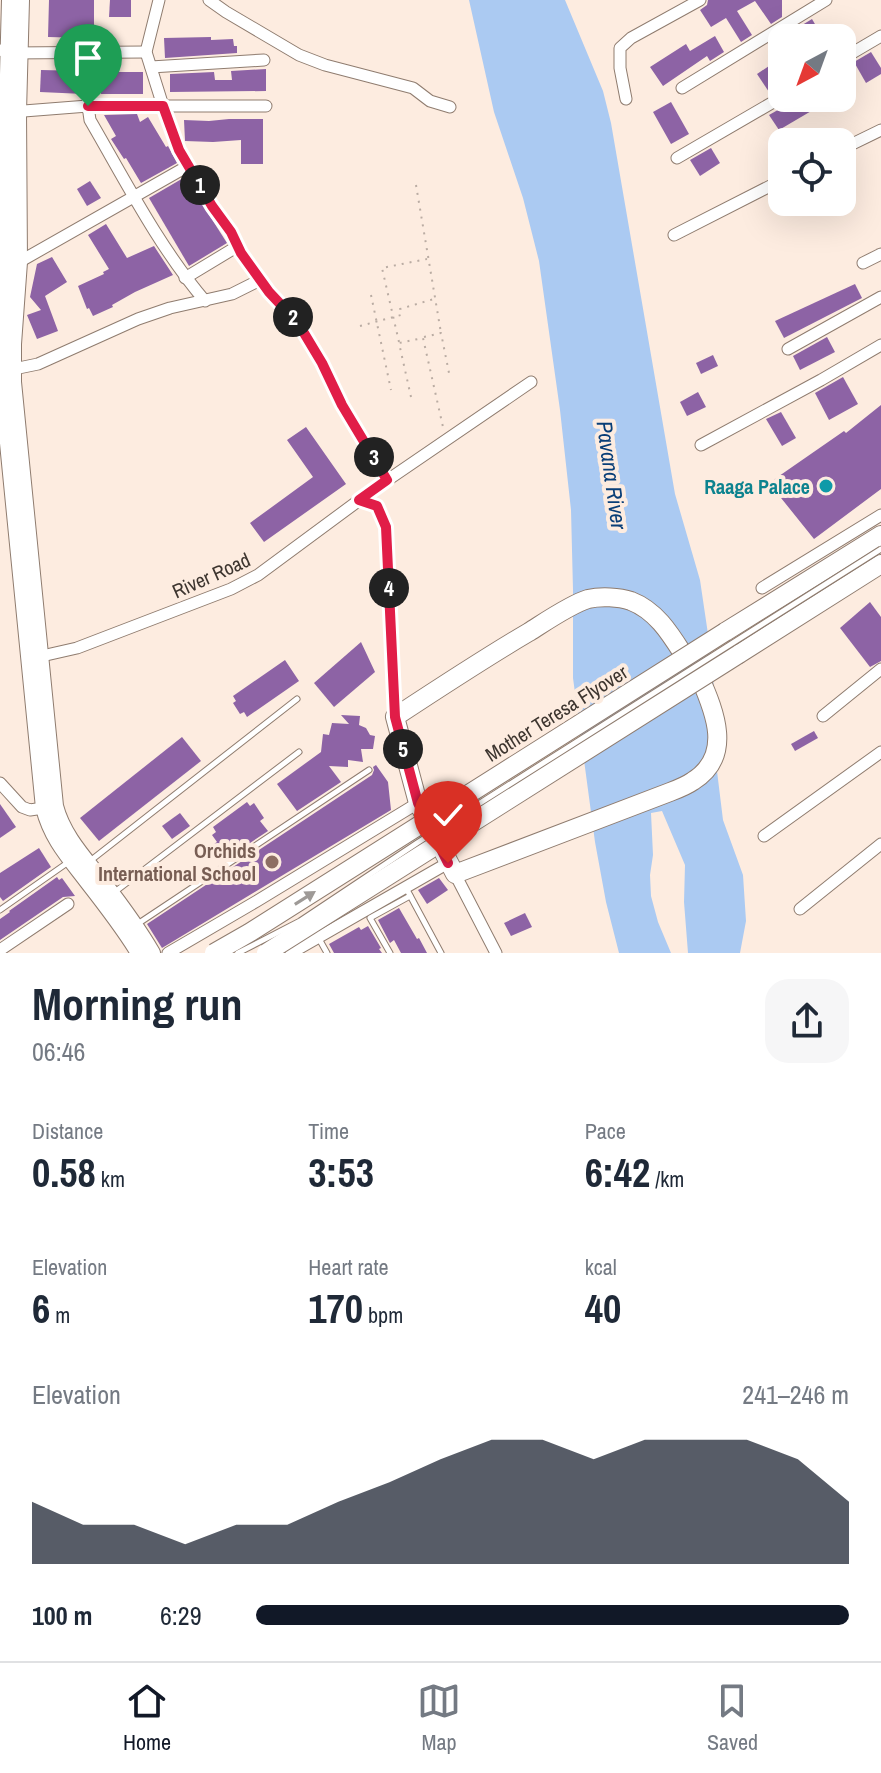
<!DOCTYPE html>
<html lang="en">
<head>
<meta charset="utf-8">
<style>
	:root { --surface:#fff; --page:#f6f6f7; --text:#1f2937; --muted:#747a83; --line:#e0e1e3; --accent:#111827 }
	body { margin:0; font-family:"Archivo Narrow",sans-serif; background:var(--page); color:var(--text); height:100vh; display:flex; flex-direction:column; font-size:30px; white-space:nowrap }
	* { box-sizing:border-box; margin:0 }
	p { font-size:26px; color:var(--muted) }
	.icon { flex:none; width:44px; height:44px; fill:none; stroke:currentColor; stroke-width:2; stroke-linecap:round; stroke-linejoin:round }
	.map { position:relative; height:953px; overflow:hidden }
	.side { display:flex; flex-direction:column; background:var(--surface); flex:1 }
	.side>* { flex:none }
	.needle { width:52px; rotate:221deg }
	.fabs { position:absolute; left:768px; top:24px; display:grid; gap:16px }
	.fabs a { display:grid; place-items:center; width:88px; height:88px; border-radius:16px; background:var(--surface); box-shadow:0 8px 32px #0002; font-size:40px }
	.pin { position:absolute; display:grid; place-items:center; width:68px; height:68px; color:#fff; margin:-82px -34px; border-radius:50% 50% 50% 0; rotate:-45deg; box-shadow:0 0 8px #0007 }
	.pin .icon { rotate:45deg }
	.km { position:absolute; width:40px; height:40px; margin:-20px; border-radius:50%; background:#222; color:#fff; font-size:22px; line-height:40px; text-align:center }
	.round { display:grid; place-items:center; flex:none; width:84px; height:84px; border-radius:24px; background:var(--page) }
	.summary { display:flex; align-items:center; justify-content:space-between; height:136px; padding:0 32px }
	h1 { font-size:44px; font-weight:700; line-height:60px }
	.figures { display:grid; grid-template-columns:repeat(3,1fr); gap:12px; height:136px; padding:8px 32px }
	.figures div { display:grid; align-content:center }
	.figures b { font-size:40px; font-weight:700 }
	.figures small { font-size:22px; font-weight:400 }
	.figures p { font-size:22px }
	.chart { height:224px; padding:16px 32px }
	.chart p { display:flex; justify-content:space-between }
	.chart svg { width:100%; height:144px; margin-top:8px; fill:var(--accent); opacity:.7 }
	ul { padding:0 32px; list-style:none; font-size:26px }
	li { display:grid; grid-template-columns:128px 96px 1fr; align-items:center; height:60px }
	li i { height:20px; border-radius:10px; background:var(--accent) }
	.dock { display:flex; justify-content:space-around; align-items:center; height:112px; border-top:2px solid var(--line); background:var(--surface); font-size:22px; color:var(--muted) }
	.dock a { display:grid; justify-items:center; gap:4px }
	.dock .on { color:var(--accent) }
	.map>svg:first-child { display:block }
	.water { fill:#abcaf2 }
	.building { fill:#8d63a5 }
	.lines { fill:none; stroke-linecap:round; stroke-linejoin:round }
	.service-casing { stroke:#8f7c6f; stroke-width:7 }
	.minor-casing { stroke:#8f7c6f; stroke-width:13 }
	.secondary-casing { stroke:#8f7c6f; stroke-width:18 }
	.primary-casing { stroke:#8f7c6f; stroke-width:20 }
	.path { stroke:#baaca3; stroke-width:2; stroke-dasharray:2 6; stroke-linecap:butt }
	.service { stroke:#fff; stroke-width:5 }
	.minor { stroke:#fff; stroke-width:11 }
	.secondary { stroke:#fff; stroke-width:16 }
	.primary { stroke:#fff; stroke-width:18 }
	.service-bridge-casing { stroke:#8f7c6f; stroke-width:7; stroke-linecap:butt }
	.primary-bridge-casing { stroke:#8f7c6f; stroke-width:20; stroke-linecap:butt }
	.service-bridge { stroke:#fff; stroke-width:5 }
	.primary-bridge { stroke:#fff; stroke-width:18 }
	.oneway { fill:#9e9a97 }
	.route-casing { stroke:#fff; stroke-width:16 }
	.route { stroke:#e11d48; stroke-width:10 }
	.culture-dot { fill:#0f9aa8; stroke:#fdece0; stroke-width:3 }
	.education-dot { fill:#8d6e63; stroke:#fdece0; stroke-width:3 }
	.labels { text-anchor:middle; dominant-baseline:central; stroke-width:8; stroke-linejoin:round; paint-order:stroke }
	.culture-label { font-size:20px; font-weight:bold; fill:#0d838f; stroke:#fdece0; text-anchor:end }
	.street-label { font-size:20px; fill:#3d352f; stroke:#fdece0 }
	.education-label { font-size:20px; font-weight:bold; fill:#785e54; stroke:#fdece0; text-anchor:end }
	.water-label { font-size:22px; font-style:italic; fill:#093e77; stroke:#fdece0 }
</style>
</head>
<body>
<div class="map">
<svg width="881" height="953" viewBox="0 0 881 953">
	<rect width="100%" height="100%" fill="#fdece0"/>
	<path class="water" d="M 469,0 L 565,0 L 603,91 L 611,123 L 675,494 L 700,580 L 713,668 L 716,763 L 723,820 L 743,875 L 746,921 L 740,953 L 688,953 L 684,902 L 685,865 L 662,811 L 651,813 L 653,855 L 650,875 L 651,896 L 658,922 L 671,953 L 619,953 L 606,902 L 595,842 L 573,678 L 573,590 L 571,510 L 560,410 L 539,261 L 523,198 L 494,112 Z"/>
	<g class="building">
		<path d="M 49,0 L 94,0 L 94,27 L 86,26 L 86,38 L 48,37 Z"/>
		<path d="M 110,0 L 131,0 L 131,17 L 109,17 Z"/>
		<path d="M 708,0 L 782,0 L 782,17 L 771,24 L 755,1 L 737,11 L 752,35 L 741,42 L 726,18 L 711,27 L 700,10 L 707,5 Z"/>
		<path d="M 812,19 L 819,31 L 807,38 L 799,38 L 794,30 Z"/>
		<path d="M 715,36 L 724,52 L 710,61 L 707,56 L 663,86 L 650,67 L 686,44 L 690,51 Z"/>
		<path d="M 211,37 L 211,40 L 233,39 L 234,46 L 237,46 L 237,53 L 165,58 L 164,38 Z"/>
		<path d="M 782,40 L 782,67 L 770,47 Z"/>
		<path d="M 871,52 L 881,68 L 881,74 L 866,83 L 854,62 Z"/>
		<path d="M 769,66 L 781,84 L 769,92 L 757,74 Z"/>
		<path d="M 266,69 L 266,91 L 170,92 L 170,74 L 214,72 L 215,80 L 232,80 L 231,71 Z"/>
		<path d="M 41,70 L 85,71 L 84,94 L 40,92 Z"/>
		<rect x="101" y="72" width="42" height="22"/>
		<path d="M 799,98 L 805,98 L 813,110 L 779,130 L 769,115 Z"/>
		<path d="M 671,102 L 689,134 L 671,144 L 653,112 Z"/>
		<path d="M 137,114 L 140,122 L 148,117 L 166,147 L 168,146 L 177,163 L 141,183 L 126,158 L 124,159 L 111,139 L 116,136 L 104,115 Z"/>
		<path d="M 229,119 L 263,119 L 263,164 L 241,164 L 241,140 L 213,142 L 185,141 L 184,120 L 209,121 Z"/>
		<path d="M 711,148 L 720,163 L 700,176 L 690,160 Z"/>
		<path d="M 185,177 L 227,243 L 189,266 L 149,198 Z"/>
		<path d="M 90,181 L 101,198 L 87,206 L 77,189 Z"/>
		<path d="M 106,224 L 127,258 L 154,246 L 173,275 L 135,292 L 112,305 L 113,307 L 93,316 L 89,308 L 87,309 L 78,286 L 104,274 L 103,272 L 109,269 L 88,235 Z"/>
		<path d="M 52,257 L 67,282 L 45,296 L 58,331 L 37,339 L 27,315 L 41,310 L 30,297 L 37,264 Z"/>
		<path d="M 855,284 L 862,298 L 784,338 L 775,321 Z"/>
		<path d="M 827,337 L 835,352 L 800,370 L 793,356 Z"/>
		<path d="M 713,355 L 718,366 L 701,374 L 696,363 Z"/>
		<path d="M 843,377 L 858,404 L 829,420 L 815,393 Z"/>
		<path d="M 698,392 L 706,407 L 687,416 L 680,402 Z"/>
		<path d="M 881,405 L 881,489 L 814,539 L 769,483 L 844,431 L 846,433 Z"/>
		<path d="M 781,412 L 796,438 L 782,446 L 766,419 Z"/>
		<path d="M 306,427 L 346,484 L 264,542 L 250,523 L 313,477 L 287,440 Z"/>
		<path d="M 870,602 L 881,617 L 881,661 L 870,667 L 840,628 Z"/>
		<path d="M 361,642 L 375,672 L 334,707 L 314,683 Z"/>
		<path d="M 285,660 L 299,681 L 247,717 L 244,712 L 240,714 L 233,703 L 236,701 L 233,696 Z"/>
		<path d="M 341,715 L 360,716 L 359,725 L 366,728 L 370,735 L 375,736 L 373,749 L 361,749 L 363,762 L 348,760 L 348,767 L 329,766 L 341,782 L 297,811 L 277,784 L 321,752 L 323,734 L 329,735 L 332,723 L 349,724 Z"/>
		<path d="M 814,731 L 818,738 L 795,751 L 791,744 Z"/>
		<path d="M 182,737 L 201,761 L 99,841 L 80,818 Z"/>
		<path d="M 376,765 L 388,782 L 391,810 L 162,948 L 147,924 L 372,775 L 374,770 L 373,767 Z"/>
		<path d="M 247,802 L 250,806 L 254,803 L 264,818 L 260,821 L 268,831 L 226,859 L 214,844 L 217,842 L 212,835 L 216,832 L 213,827 Z"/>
		<path d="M 0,804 L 16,827 L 0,838 Z"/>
		<path d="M 180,813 L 190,826 L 172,839 L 162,826 Z"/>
		<path d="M 39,848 L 51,867 L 3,901 L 0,897 L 0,873 Z"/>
		<path d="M 57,877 L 59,880 L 62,878 L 75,896 L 63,897 L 0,940 L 0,919 L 10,912 L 9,911 Z"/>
		<path d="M 439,878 L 448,890 L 427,904 L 418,890 Z"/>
		<path d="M 399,908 L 417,939 L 419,938 L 427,953 L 401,953 L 394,940 L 390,943 L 378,920 Z"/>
		<path d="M 525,913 L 532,927 L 511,936 L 504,923 Z"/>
		<path d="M 368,926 L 381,948 L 379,949 L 382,953 L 334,953 L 329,944 L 359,927 L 361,930 Z"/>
	</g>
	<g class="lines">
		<g class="service-casing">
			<g id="service">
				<path d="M 90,861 L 297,699"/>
				<path d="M 406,888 L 441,953"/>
				<path d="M 116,891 L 299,752"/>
				<path d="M 0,910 L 70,861"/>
				<path d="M 136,925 L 369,770"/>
				<path d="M 318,937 L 327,953"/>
				<path d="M 390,953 L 370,918 L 410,896"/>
			</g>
		</g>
		<g class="minor-casing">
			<g id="minor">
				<path d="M 159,0 L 146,52 L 163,106 L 179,150 L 212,206 L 231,232 L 241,253 L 269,292 L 298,323 L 322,363 L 342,405 L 387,480"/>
				<path d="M 209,0 L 226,12 L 299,55 L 325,65 L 413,88 L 430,101 L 450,107"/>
				<path d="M 0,50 L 9,53 L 146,52"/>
				<path d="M 842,59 L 881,36"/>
				<path d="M 151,67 L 264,60"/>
				<path d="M 682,88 L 826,0"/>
				<path d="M 626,99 L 620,68 L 620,48 L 631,38 L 700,0"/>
				<path d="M 88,106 L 90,120 C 126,182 159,247 205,301"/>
				<path d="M 11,112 L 88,106 L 266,106"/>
				<path d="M 842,149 L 881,130"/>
				<path d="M 677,158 L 782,97"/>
				<path d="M 674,235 L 782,180"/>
				<path d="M 19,262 L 188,166"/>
				<path d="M 863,263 L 881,254"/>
				<path d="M 185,278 L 238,246"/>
				<path d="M 788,349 L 881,297"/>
				<path d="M 9,370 L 38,364 L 138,319 L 170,308 L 232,294 L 260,280"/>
				<path d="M 701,445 L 821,380 L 881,345"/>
				<path d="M 762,588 L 881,515"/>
				<path d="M 33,658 L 77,648 L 231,589 L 258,575 L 373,490 L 531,382"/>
				<path d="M 823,716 L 881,669"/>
				<path d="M 0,783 L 22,807 L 30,810 L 50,807"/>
				<path d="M 764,836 L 881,752"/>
				<path d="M 455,874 L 496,953"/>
				<path d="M 800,909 L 881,844"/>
				<path d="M 0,950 L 68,904"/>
				<path d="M 168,953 L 257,901 L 418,803"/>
				<path d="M 291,953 L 448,863"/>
			</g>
		</g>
		<g class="secondary-casing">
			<g id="secondary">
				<path d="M 10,0 L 7,112 L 7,264 L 2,344 L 2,382 L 44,808 C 52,839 69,857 88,882 C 106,905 124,928 139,953"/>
				<path d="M 21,0 L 18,112 L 19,262 L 13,344 L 13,382 L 55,806 C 63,837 86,860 105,885 C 122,907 138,929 152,953"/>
			</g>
		</g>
		<g class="primary-casing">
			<g id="primary">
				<path d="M 725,632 L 881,535"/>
				<path d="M 739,654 L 881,564"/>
				<path d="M 685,657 C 671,635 657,611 631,601 C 619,597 601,596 588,599 C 571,604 545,622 529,632 C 483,659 439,688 395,717 L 418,803 L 455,874 L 670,792 C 678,789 686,786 693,781 C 733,756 715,712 700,678"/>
			</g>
		</g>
		<g class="path">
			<path d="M 416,185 L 441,333"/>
			<path d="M 371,295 L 391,390"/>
			<path d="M 360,326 L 401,315 L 400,309 L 434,299"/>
			<path d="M 424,337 L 441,333 L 450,378"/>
			<path d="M 399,342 L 382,268 L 427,259"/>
			<path d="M 411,397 L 399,343 L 423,338 L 443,427"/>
			<path d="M 372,505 L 377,506 L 386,527 L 394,701"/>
		</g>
		<use href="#service" class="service"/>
		<use href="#minor" class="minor"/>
		<use href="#secondary" class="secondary"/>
		<use href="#primary" class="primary"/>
		<g class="service-bridge-casing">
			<path id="service-bridge" d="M 238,953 L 300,921 L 417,843 L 881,549"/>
		</g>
		<g class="primary-bridge-casing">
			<g id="primary-bridge">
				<path d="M 214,953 L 249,933 L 725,632"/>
				<path d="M 266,953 L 739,654"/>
			</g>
		</g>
		<use href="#service-bridge" class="service-bridge"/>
		<use href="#primary-bridge" class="primary-bridge"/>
	</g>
	<defs><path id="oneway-solid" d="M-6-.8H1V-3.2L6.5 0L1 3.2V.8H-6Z" transform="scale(2)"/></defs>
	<use class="oneway" href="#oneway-solid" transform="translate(305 898) rotate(-32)"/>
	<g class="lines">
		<g class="route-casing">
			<path id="route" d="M 88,106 L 163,106 L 179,150 L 212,206 L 231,232 L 241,253 L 269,292 L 298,323 L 322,363 L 342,405 L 387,480 L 359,500 L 377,506 L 386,527 L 395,717 L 418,803 L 448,863"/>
		</g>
		<use href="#route" class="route"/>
	</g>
	<circle class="culture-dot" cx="826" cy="486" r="8"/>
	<circle class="education-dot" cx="272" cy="862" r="8"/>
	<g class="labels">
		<g class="culture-label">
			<text x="810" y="486">Raaga Palace</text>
		</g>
		<g class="street-label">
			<text transform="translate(211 575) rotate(-24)">River Road</text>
			<text transform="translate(556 713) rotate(-32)">Mother Teresa Flyover</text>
		</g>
		<g class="education-label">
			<text x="256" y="850">Orchids<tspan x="256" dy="23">International School</tspan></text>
		</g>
		<g class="water-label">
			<text transform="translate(612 475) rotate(82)">Pavana River</text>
		</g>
	</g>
</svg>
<div class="fabs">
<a><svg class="needle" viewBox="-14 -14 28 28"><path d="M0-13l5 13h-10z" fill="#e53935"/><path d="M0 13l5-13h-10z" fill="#747a83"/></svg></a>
<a><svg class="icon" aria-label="locate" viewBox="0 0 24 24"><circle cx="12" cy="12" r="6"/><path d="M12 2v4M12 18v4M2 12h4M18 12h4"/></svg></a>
</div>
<div class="pin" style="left:88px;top:106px;background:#1e9e55"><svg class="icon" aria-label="arrive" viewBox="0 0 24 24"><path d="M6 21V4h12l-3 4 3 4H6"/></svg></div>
<div class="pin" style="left:448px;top:863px;background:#d93025"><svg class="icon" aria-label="check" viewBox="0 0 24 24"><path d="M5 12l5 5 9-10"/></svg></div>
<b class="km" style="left:200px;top:185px">1</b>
<b class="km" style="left:293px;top:317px">2</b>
<b class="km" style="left:374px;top:457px">3</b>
<b class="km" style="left:389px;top:588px">4</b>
<b class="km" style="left:403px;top:749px">5</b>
</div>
<section class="side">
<div class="summary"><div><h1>Morning run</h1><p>06:46</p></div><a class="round"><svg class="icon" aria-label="share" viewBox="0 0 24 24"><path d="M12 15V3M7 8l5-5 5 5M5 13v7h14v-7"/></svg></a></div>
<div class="figures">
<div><p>Distance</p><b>0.58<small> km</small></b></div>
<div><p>Time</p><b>3:53</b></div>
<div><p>Pace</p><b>6:42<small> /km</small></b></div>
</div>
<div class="figures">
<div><p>Elevation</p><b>6<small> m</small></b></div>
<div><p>Heart rate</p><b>170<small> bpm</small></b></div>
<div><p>kcal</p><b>40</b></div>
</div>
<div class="chart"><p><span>Elevation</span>241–246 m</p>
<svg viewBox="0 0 160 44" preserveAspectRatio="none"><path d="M0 44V25L10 32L20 32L30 38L40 32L50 32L60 25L70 19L80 12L90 6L100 6L110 12L120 6L130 6L140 6L150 12L160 25V44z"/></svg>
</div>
<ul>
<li><b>100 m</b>6:29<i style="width:100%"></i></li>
</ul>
</section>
<nav class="dock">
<a class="on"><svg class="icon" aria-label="home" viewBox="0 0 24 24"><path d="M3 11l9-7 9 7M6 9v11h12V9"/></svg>Home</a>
<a><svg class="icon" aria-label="map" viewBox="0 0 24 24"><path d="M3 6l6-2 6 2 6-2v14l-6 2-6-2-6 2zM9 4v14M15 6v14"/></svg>Map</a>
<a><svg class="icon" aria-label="saved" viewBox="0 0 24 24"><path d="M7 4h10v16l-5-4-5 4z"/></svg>Saved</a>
</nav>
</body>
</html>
